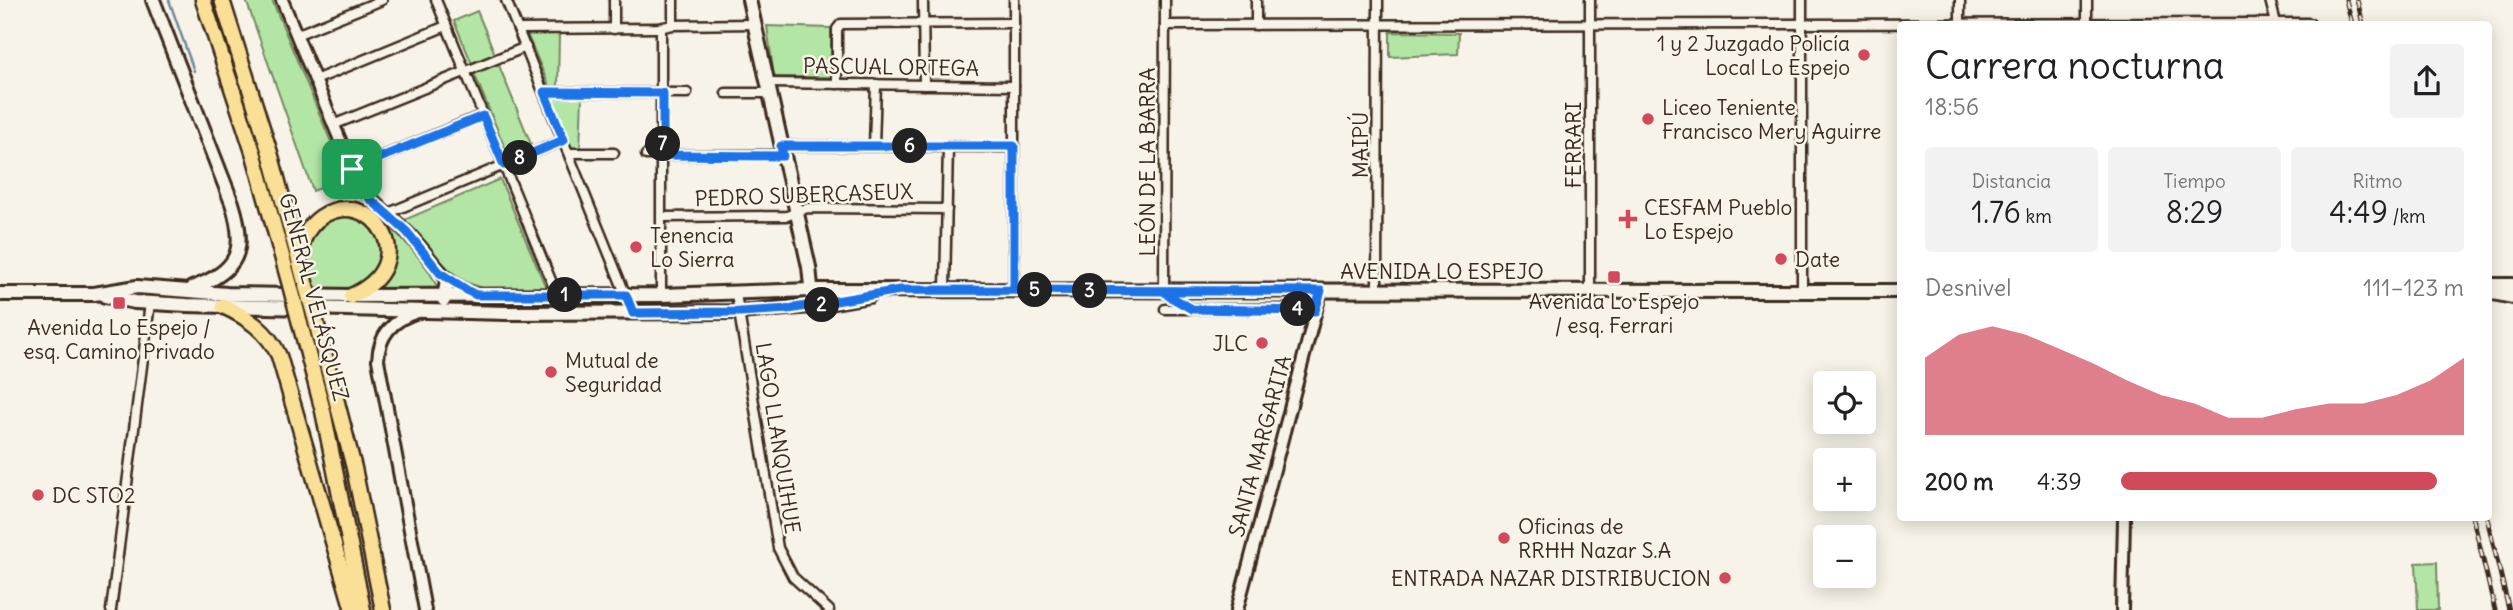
<!DOCTYPE html>
<html lang="es">
<head>
<meta charset="utf-8">
<style>
	:root { --surface:#fff; --page:#f2f2f2; --text:#202124; --muted:#757577; --accent:#d1495b }
	body { margin:0; font-family:Delius,sans-serif; background:var(--page); color:var(--text); height:100vh; display:flex; flex-direction:column; font-size:26px; white-space:nowrap }
	* { box-sizing:border-box; margin:0 }
	p { font-size:23px; color:var(--muted) }
	.icon { flex:none; width:38px; height:38px; fill:none; stroke:currentColor; stroke-width:2; stroke-linecap:round; stroke-linejoin:round }
	.map { position:relative; flex:1; overflow:hidden }
	.details { position:absolute; left:1897px; top:21px; width:595px; height:500px; display:flex; flex-direction:column; background:var(--surface); border-radius:7px; box-shadow:0 4px 18px #0003 }
	.details>* { flex:none }
	.controls { position:absolute; left:1813px; top:371px; display:grid; gap:14px }
	.controls a { display:grid; place-items:center; width:63px; height:63px; border-radius:7px; background:var(--surface); box-shadow:0 4px 18px #0003; font-size:35px }
	.pin { position:absolute; display:grid; place-items:center; width:60px; height:60px; color:#fff; margin:-30px; border-radius:14px; box-shadow:0 4px 10px #0006 }
	.km { position:absolute; width:35px; height:35px; margin:-18px; border-radius:50%; background:#222; color:#fff; font-size:19px; line-height:35px; text-align:center }
	.round { display:grid; place-items:center; flex:none; width:74px; height:74px; border-radius:7px; background:var(--page) }
	.head { display:flex; align-items:center; justify-content:space-between; height:119px; padding:0 28px }
	h1 { font-size:38px; font-weight:600; line-height:52px }
	.metrics { display:grid; grid-template-columns:repeat(3,1fr); gap:10px; height:119px; padding:7px 28px }
	.metrics div { display:grid; align-content:center; border-radius:7px; background:var(--page); text-align:center }
	.metrics b { font-size:30px; font-weight:600 }
	.metrics small { font-size:19px; font-weight:400 }
	.metrics p { font-size:19px }
	.chart { height:196px; padding:14px 28px }
	.chart p { display:flex; justify-content:space-between }
	.chart svg { width:100%; height:126px; margin-top:7px; fill:var(--accent); opacity:.7 }
	ul { padding:0 28px; list-style:none; font-size:23px }
	li { display:grid; grid-template-columns:112px 84px 1fr; align-items:center; height:52px }
	li i { height:18px; border-radius:9px; background:var(--accent) }
	.map>svg:first-child { display:block }
	.green { fill:#b3e5a5; stroke:#778862; stroke-width:2 }
	.lines { fill:none; stroke-linecap:round; stroke-linejoin:round }
	.stream { stroke:#728b9e; stroke-width:2.5 }
	.minor-casing { stroke:#3b2a1e; stroke-width:13 }
	.tertiary-casing { stroke:#3b2a1e; stroke-width:16 }
	.secondary-casing { stroke:#3b2a1e; stroke-width:18 }
	.motorway-casing { stroke:#3b2a1e; stroke-width:19 }
	.minor { stroke:#f7f3e8; stroke-width:8 }
	.tertiary { stroke:#f7f3e8; stroke-width:10 }
	.secondary { stroke:#f7f3e8; stroke-width:12 }
	.motorway { stroke:#fadf96; stroke-width:14 }
	.rail-casing { stroke:#3b2a1e; stroke-width:5 }
	.rail { stroke:#f7f3e8; stroke-width:2.5; stroke-dasharray:8; stroke-linecap:butt }
	.motorway-bridge-casing { stroke:#3b2a1e; stroke-width:19; stroke-linecap:butt }
	.motorway-bridge { stroke:#fadf96; stroke-width:14 }
	.route-casing { stroke:#fff; stroke-width:14 }
	.route { stroke:#1a73e8; stroke-width:9 }
	.poi-dot { fill:#d1495b; stroke:#f7f3e8; stroke-width:2.5 }
	.labels { text-anchor:middle; dominant-baseline:central; stroke-width:5; stroke-linejoin:round; paint-order:stroke }
	.poi-label { font-size:21px; fill:#3b2a1e; stroke:#f7f3e8; text-anchor:start }
	.street-label { font-size:21px; fill:#3b2a1e; stroke:#f7f3e8 }
</style>
</head>
<body>
<div class="map">
<svg width="2513" height="610" viewBox="0 0 2513 610">
	<rect width="100%" height="100%" fill="#f7f3e8"/>
	<filter id="ink" filterUnits="userSpaceOnUse"><feTurbulence type="fractalNoise" baseFrequency=".0143" numOctaves="2"/><feDisplacementMap in="SourceGraphic" scale="14" xChannelSelector="R" yChannelSelector="G"/><feConvolveMatrix kernelMatrix="1 2 1 2 8 2 1 2 1" color-interpolation-filters="sRGB"/></filter>
	<g filter="url(#ink)">
		<g class="green">
			<path d="M 246,0 L 272,0 L 346,178 L 313,191 Z"/>
			<path d="M 477,11 L 495,54 L 472,64 L 454,21 Z"/>
			<path d="M 767,26 L 831,28 L 831,77 L 774,77 Z"/>
			<path d="M 1390,32 L 1459,33 L 1458,54 L 1390,57 Z"/>
			<path d="M 527,34 L 559,34 L 558,88 L 550,88 Z"/>
			<path d="M 498,63 L 531,144 L 507,153 L 474,73 Z"/>
			<path d="M 549,95 L 582,96 L 580,150 L 572,150 Z"/>
			<path d="M 500,179 L 547,290 L 483,288 L 458,280 L 404,220 Z"/>
			<path d="M 338,214 C 398,222 391,284 338,293 C 331,294 323,293 316,292 C 305,259 299,229 338,214 Z"/>
			<path d="M 387,225 C 403,238 436,273 438,293 L 371,294 C 399,274 399,254 387,225 Z"/>
			<path d="M 2437,562 L 2438,610 L 2418,610 L 2416,563 Z"/>
		</g>
		<g class="lines">
			<path class="stream" d="M 169,0 L 194,71"/>
			<g class="minor-casing">
				<g id="minor">
					<path d="M 436,0 L 557,295"/>
					<path d="M 506,0 L 633,313"/>
					<path d="M 923,0 L 924,85"/>
					<path d="M 1014,0 L 1014,290"/>
					<path d="M 1165,0 L 1164,291 L 1169,296 L 1192,309"/>
					<path d="M 1256,0 L 1256,25"/>
					<path d="M 1960,0 L 1960,24"/>
					<path d="M 2270,0 L 2276,23"/>
					<path d="M 2087,24 L 2087,0"/>
					<path d="M 673,25 L 673,0"/>
					<path d="M 1165,25 L 2310,23"/>
					<path d="M 518,29 L 658,28 L 673,25 L 754,24"/>
					<path d="M 614,29 L 614,0"/>
					<path d="M 296,35 L 382,0"/>
					<path d="M 315,80 L 446,26"/>
					<path d="M 767,83 L 1014,86"/>
					<path d="M 837,84 L 837,29 L 841,24 L 1014,23"/>
					<path d="M 544,92 L 687,93"/>
					<path d="M 726,93 L 769,93"/>
					<path d="M 333,125 L 526,47"/>
					<path d="M 781,146 L 1014,147"/>
					<path d="M 874,146 L 876,84"/>
					<path d="M 569,153 L 614,153"/>
					<path d="M 646,155 L 783,155"/>
					<path d="M 352,169 L 483,115"/>
					<path d="M 386,214 L 564,140"/>
					<path d="M 662,217 L 787,216 L 807,208 L 947,209"/>
					<path d="M 1377,289 L 1378,0"/>
					<path d="M 945,290 L 948,146"/>
					<path d="M 1590,290 L 1590,0"/>
					<path d="M 1802,291 L 1802,0"/>
					<path d="M 736,294 L 778,548 L 793,577 L 829,610"/>
					<path d="M 661,295 L 661,28"/>
					<path d="M 1165,309 L 1297,309 L 1315,311"/>
					<path d="M 111,610 L 150,303"/>
				</g>
			</g>
			<g class="tertiary-casing">
				<g id="tertiary">
					<path d="M 282,0 L 352,169 C 364,198 388,212 409,234 C 435,260 438,279 476,295"/>
					<path d="M 418,312 C 394,319 379,334 378,360 L 425,610"/>
					<path d="M 1237,610 L 1321,291"/>
					<path d="M 2122,610 L 2124,518"/>
				</g>
			</g>
			<g class="secondary-casing">
				<g id="secondary">
					<path d="M 153,0 L 232,203 C 247,250 239,271 192,288"/>
					<path d="M 749,0 L 809,267 L 812,296"/>
					<path d="M 2488,285 L 2513,285"/>
					<path d="M 2488,292 L 2513,297"/>
					<path d="M 0,294 L 94,294 L 137,287 L 227,294 L 351,296 L 661,295 L 811,290 L 1900,291"/>
					<path d="M 105,296 L 135,302 L 187,305 L 507,313 L 740,312 L 812,306 L 869,296"/>
					<path d="M 444,300 L 447,279"/>
				</g>
			</g>
			<g class="motorway-casing">
				<g id="motorway">
					<path d="M 203,0 L 254,155 L 290,285"/>
					<path d="M 222,0 L 271,156 L 306,286"/>
					<path d="M 300,254 C 302,239 308,226 321,217 C 369,184 427,262 351,296"/>
					<path d="M 223,306 C 247,317 268,331 279,356 L 353,610"/>
					<path d="M 314,314 L 354,468 L 383,610"/>
					<path d="M 298,316 L 323,411 L 363,610"/>
				</g>
			</g>
			<use href="#minor" class="minor"/>
			<use href="#tertiary" class="tertiary"/>
			<use href="#secondary" class="secondary"/>
			<use href="#motorway" class="motorway"/>
			<g class="rail-casing">
				<g id="rail">
					<path d="M 2346,0 L 2352,24"/>
					<path d="M 2357,0 L 2363,24"/>
					<path d="M 2473,518 L 2495,610"/>
					<path d="M 2487,518 L 2509,610"/>
				</g>
			</g>
			<use href="#rail" class="rail"/>
			<g class="motorway-bridge-casing">
				<g id="motorway-bridge">
					<path d="M 290,285 L 298,316"/>
					<path d="M 306,286 L 314,314"/>
				</g>
			</g>
			<use href="#motorway-bridge" class="motorway-bridge"/>
		</g>
	</g>
	<g class="lines" filter="url(#ink)">
		<g class="route-casing">
			<path id="route" d="M 352,169 L 369,198 L 407,232 L 440,273 L 470,292 L 476,295 L 626,295 L 633,313 L 740,312 L 789,309 L 900,290 L 1321,291 L 1315,311 L 1192,309 L 1169,296 L 1164,291 L 1014,290 L 1014,146 L 781,146 L 783,156 L 663,155 L 663,93 L 544,92 L 564,140 L 504,165 L 483,116 L 352,169"/>
		</g>
		<use href="#route" class="route"/>
	</g>
	<g class="poi-dot">
		<circle cx="1864" cy="55" r="7"/>
		<circle cx="1648" cy="119" r="7"/>
		<path d="M1624.5 208.5h7v7h7v7h-7v7h-7v-7h-7v-7h7z"/>
		<circle cx="636" cy="247" r="7"/>
		<circle cx="1781" cy="259" r="7"/>
		<rect x="1607" y="270" width="14" height="14" rx="3.5"/>
		<rect x="112" y="296" width="14" height="14" rx="3.5"/>
		<circle cx="1262" cy="343" r="7"/>
		<circle cx="551" cy="372" r="7"/>
		<circle cx="38" cy="495" r="7"/>
		<circle cx="1504" cy="538" r="7"/>
		<circle cx="1725" cy="578" r="7"/>
	</g>
	<g class="labels">
		<g class="poi-label">
			<text x="1850" y="43" text-anchor="end">1 y 2 Juzgado Policía<tspan x="1850" dy="24">Local Lo Espejo</tspan></text>
			<text x="1662" y="107">Liceo Teniente<tspan x="1662" dy="24">Francisco Mery Aguirre</tspan></text>
			<text x="1644" y="207">CESFAM Pueblo<tspan x="1644" dy="24">Lo Espejo</tspan></text>
			<text x="650" y="235">Tenencia<tspan x="650" dy="24">Lo Sierra</tspan></text>
			<text x="1795" y="259">Date</text>
			<text x="1614" y="301" text-anchor="middle">Avenida Lo Espejo<tspan x="1614" dy="24">/ esq. Ferrari</tspan></text>
			<text x="119" y="327" text-anchor="middle">Avenida Lo Espejo /<tspan x="119" dy="24">esq. Camino Privado</tspan></text>
			<text x="1248" y="343" text-anchor="end">JLC</text>
			<text x="565" y="360">Mutual de<tspan x="565" dy="24">Seguridad</tspan></text>
			<text x="52" y="495">DC STO2</text>
			<text x="1518" y="526">Oficinas de<tspan x="1518" dy="24">RRHH Nazar S.A</tspan></text>
			<text x="1711" y="578" text-anchor="end">ENTRADA NAZAR DISTRIBUCION</text>
		</g>
		<g class="street-label">
			<text transform="translate(891 67) rotate(1)">PASCUAL ORTEGA</text>
			<text transform="translate(1360 145) rotate(-90)">MAIPÚ</text>
			<text transform="translate(1573 145) rotate(-90)">FERRARI</text>
			<text transform="translate(1147 162) rotate(-90)">LEÓN DE LA BARRA</text>
			<text transform="translate(804 195) rotate(-2)">PEDRO SUBERCASEUX</text>
			<text x="1442" y="271">AVENIDA LO ESPEJO</text>
			<text transform="translate(314 297) rotate(75)">GENERAL VELÁSQUEZ</text>
			<text transform="translate(778 438) rotate(81)">LAGO LLANQUIHUE</text>
			<text transform="translate(1260 446) rotate(-75)">SANTA MARGARITA</text>
		</g>
	</g>
</svg>
<div class="controls">
<a><svg class="icon" aria-label="locate" viewBox="0 0 24 24"><circle cx="12" cy="12" r="6"/><path d="M12 2v4M12 18v4M2 12h4M18 12h4"/></svg></a>
<a>+</a>
<a>−</a>
</div>
<div class="pin" style="left:352px;top:169px;background:#1e9e55"><svg class="icon" aria-label="arrive" viewBox="0 0 24 24"><path d="M6 21V4h12l-3 4 3 4H6"/></svg></div>
<b class="km" style="left:565px;top:295px">1</b>
<b class="km" style="left:822px;top:305px">2</b>
<b class="km" style="left:1090px;top:291px">3</b>
<b class="km" style="left:1298px;top:309px">4</b>
<b class="km" style="left:1035px;top:290px">5</b>
<b class="km" style="left:910px;top:146px">6</b>
<b class="km" style="left:663px;top:144px">7</b>
<b class="km" style="left:520px;top:158px">8</b>
<section class="details">
<div class="head"><div><h1>Carrera nocturna</h1><p>18:56</p></div><a class="round"><svg class="icon" aria-label="share" viewBox="0 0 24 24"><path d="M12 15V3M7 8l5-5 5 5M5 13v7h14v-7"/></svg></a></div>
<div class="metrics">
<div><p>Distancia</p><b>1.76<small> km</small></b></div>
<div><p>Tiempo</p><b>8:29</b></div>
<div><p>Ritmo</p><b>4:49<small> /km</small></b></div>
</div>
<div class="chart"><p><span>Desnivel</span>111–123 m</p>
<svg viewBox="0 0 160 44" preserveAspectRatio="none"><path d="M0 44V17L10 9L20 6L30 9L40 14L50 19L60 25L70 30L80 33L90 38L100 38L110 35L120 33L130 33L140 30L150 25L160 17V44z"/></svg>
</div>
<ul>
<li><b>200 m</b>4:39<i style="width:92%"></i></li>
</ul>
</section>
</div>
</body>
</html>
